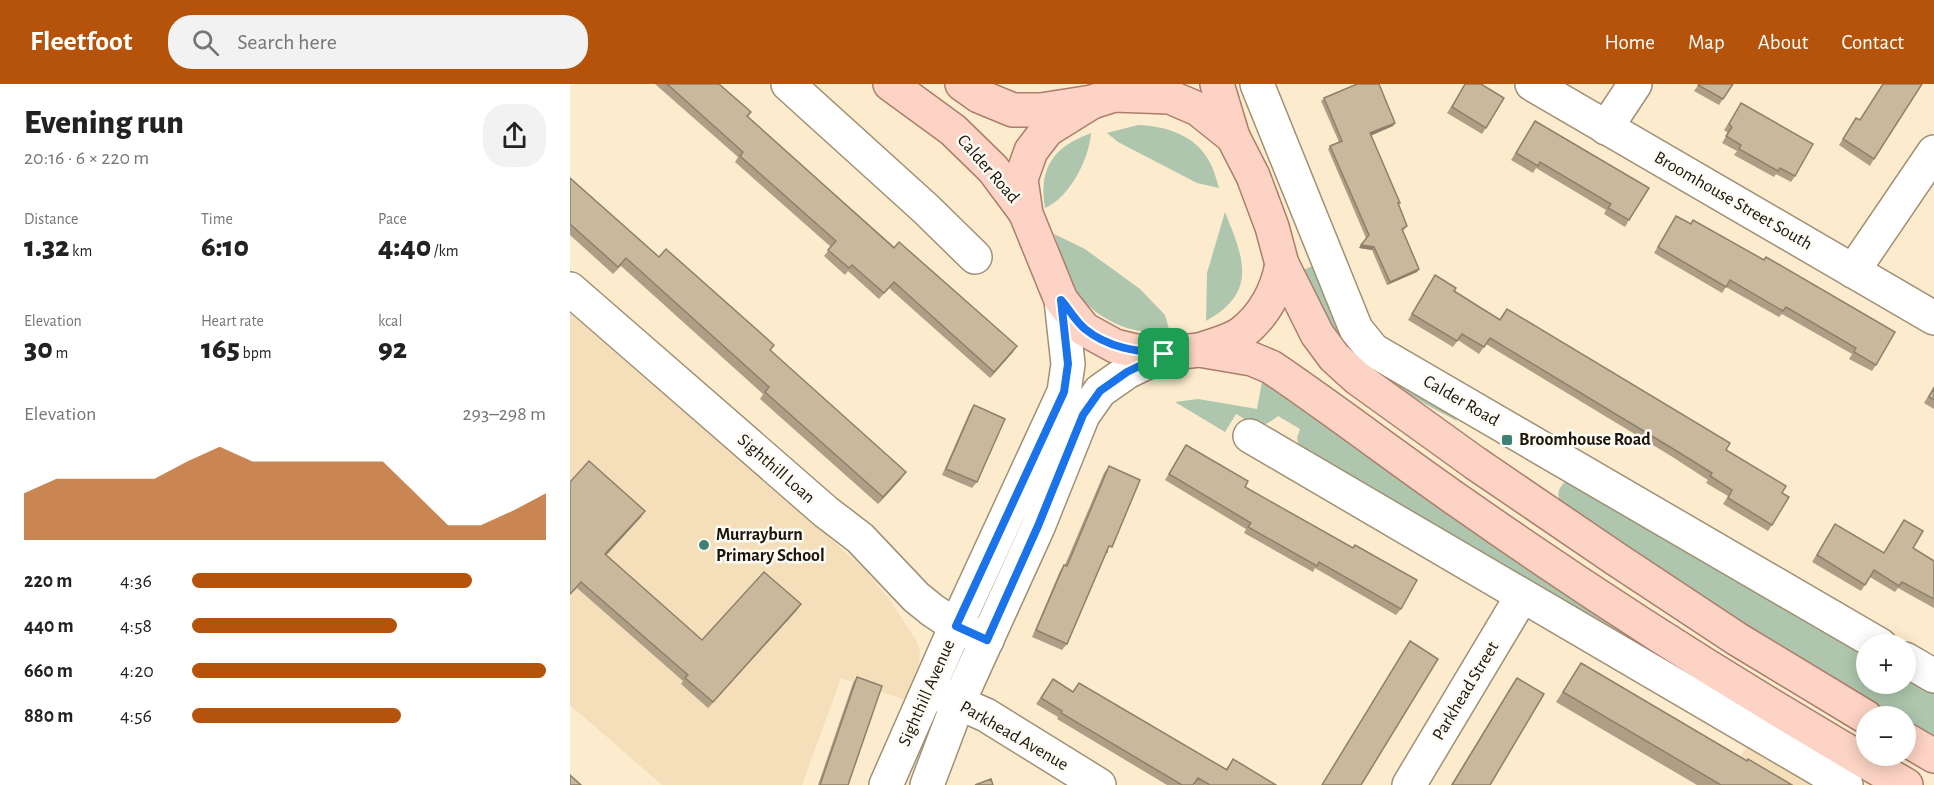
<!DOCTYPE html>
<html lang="en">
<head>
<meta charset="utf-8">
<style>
	:root { --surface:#fff; --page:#f2f2f2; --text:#222; --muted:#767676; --accent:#b45309 }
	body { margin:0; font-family:"Alegreya Sans",sans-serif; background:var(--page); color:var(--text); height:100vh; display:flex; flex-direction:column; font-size:22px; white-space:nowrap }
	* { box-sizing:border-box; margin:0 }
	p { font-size:20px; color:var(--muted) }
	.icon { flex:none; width:33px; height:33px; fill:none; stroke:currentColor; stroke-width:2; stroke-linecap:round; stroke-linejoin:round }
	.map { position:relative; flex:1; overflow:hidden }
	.details { display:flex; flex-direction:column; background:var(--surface); width:570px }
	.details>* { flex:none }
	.buttons { position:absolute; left:1286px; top:550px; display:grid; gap:12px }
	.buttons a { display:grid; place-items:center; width:60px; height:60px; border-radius:50%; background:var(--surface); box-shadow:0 3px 15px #0003; font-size:30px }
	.pin { position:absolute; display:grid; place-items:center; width:51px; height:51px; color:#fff; margin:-26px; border-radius:12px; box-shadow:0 3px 9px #0006 }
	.round { display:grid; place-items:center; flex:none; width:63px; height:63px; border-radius:24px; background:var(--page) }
	.headline { display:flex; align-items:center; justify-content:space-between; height:102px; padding:0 24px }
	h1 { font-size:33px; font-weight:800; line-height:45px }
	.figures { display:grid; grid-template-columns:repeat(3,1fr); gap:9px; height:102px; padding:6px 24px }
	.figures div { display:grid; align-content:center }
	.figures b { font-size:30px; font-weight:800 }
	.figures small { font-size:16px; font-weight:400 }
	.figures p { font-size:16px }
	.chart { height:168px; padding:12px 24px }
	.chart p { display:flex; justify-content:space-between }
	.chart svg { width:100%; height:108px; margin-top:6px; fill:var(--accent); opacity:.7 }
	ul { padding:0 24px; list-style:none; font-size:20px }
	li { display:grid; grid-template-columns:96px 72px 1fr; align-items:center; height:45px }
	li i { height:15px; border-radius:8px; background:var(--accent) }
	header { display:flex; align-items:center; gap:36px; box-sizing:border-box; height:84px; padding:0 30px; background:var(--accent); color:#fff }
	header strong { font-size:28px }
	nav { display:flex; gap:33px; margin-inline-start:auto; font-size:21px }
	.search { width:420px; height:54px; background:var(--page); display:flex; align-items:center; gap:15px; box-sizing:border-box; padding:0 21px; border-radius:24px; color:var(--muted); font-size:22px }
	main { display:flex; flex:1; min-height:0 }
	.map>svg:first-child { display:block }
	.built { fill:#f4dfba }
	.green { fill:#adc6ad }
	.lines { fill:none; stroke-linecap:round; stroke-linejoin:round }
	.minor-casing { stroke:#a09074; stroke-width:36 }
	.major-casing { stroke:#ac7d6a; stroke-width:36 }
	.minor { stroke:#fff; stroke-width:33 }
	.major { stroke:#fcd3c4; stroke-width:33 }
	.wall { fill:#ad9e85 }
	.shaded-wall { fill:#8d816c }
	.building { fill:#c9b89b; stroke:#8d816c; stroke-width:1.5 }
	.route-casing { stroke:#fff; stroke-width:12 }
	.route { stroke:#1a73e8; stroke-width:8 }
	.poi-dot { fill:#3f8275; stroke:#fdfaf4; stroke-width:2 }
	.labels { text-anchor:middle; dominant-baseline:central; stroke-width:5; stroke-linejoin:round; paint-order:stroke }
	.street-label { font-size:18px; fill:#1b150a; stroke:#fdfaf4 }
	.poi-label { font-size:18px; font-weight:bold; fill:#1b150a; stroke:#fdfaf4; text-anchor:start }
</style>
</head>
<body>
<header>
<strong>Fleetfoot</strong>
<div class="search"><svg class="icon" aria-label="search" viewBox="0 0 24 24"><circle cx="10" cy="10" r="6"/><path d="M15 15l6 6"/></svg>Search here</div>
<nav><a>Home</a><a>Map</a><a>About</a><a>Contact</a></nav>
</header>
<main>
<section class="details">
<div class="headline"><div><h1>Evening run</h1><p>20:16 · 6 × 220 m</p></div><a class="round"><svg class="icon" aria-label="share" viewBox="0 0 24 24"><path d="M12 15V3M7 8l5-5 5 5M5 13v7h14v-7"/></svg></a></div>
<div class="figures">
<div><p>Distance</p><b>1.32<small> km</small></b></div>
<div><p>Time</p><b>6:10</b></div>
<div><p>Pace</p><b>4:40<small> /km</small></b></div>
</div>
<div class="figures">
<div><p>Elevation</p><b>30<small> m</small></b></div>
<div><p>Heart rate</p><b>165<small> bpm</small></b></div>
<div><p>kcal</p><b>92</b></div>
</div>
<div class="chart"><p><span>Elevation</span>293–298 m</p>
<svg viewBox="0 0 160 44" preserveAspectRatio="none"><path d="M0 44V25L10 19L20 19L30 19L40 19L50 12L60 6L70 12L80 12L90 12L100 12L110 12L120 25L130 38L140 38L150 32L160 25V44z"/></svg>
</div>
<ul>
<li><b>220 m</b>4:36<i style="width:79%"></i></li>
<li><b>440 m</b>4:58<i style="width:58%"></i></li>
<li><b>660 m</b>4:20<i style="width:100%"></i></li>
<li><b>880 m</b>4:56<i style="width:59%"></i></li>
</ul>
</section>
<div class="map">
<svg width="1364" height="701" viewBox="0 0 1364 701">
	<rect width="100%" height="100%" fill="#fcebcd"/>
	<g class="built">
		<path d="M 0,224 L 292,483 L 319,515 L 346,556 L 350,568 L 349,580 L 335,616 L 271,594 L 232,701 L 92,701 L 0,621 Z"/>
		<path d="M 1181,655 L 1256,701 L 1154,701 Z"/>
	</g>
	<g class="green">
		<path d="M 568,41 C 596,42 625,51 639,77 C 644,85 646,95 649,104 L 627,99 L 548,58 L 537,49 Z"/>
		<path d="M 521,49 C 519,75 500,113 475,124 C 468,83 484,63 521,49 Z"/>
		<path d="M 655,128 C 673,173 689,208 636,237 L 637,189 Z"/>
		<path d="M 484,150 L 515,165 L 570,205 L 595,231 L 599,245 C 590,246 580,249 571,247 C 547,244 518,227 506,206 C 497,189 491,168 484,150 Z"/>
		<path d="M 747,180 L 770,239 L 877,320 L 887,337 C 838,311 788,284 758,235 C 748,220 741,202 733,186 Z"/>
		<path d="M 692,298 L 1007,517 L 1169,619 L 729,362 L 727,354 L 730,345 L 708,332 C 689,347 686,341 666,330 L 655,348 L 605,318 L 628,315 L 687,325 Z"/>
		<path d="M 996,397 L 1296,566 L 1296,600 L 1335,600 L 1335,589 L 1364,606 L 1364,655 L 1335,639 L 1335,633 L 1325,633 L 1240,585 L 991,422 C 987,411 987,405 996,397 Z"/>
	</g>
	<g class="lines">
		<g class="minor-casing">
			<g id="minor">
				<path d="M 218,0 L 356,125 L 405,173"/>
				<path d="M 687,0 L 786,245 L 803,266 L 1310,561"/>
				<path d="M 962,0 L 1364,234"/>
				<path d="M 1036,44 L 1065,0"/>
				<path d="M 1283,187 L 1364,68"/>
				<path d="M 0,205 L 256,428 L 290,454 L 346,513 L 362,526 L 386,542 L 417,556"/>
				<path d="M 680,352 L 1276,701"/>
				<path d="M 1335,575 L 1364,592"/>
				<path d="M 368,610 L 416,631 L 529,701"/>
				<path d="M 316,701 L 386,542 L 494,308 L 498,280 L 491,216"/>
				<path d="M 357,701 L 388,619 L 468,443 L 513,331 L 530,307 L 557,288 L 594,270"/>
				<path d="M 839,701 L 952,512"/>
			</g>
		</g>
		<g class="major-casing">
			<g id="major">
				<path d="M 320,0 L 383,46 L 423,85 L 455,128"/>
				<path d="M 392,0 L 409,12 L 443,26 L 471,26 L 522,18 L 544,11 L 600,13 L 628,25 L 663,53 L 683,92 L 702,143 L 712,180 L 747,250 L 764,273 L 787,294 L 905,379 L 1046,475 L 1167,555 L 1296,633"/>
				<path d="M 647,0 L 663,53"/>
				<path d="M 522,18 L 477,46 L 461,67 L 451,95 L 456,130 L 491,216 L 514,245 L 545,262 L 566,267 L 594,270 L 629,266 L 682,275 L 701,283 C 766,327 828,375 893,420 C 1037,521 1184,614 1336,701"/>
				<path d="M 630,266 C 643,261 662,257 673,248 C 694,231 707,207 712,180"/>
				<path d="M 1335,655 L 1364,672"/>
			</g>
		</g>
		<use href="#minor" class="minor"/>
		<use href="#major" class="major"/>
	</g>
	<g class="wall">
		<path d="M 85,0 L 149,0 L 181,28 L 178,33 L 443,268 L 420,294 L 319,204 L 309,215 L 278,187 L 275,191 L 254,172 L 261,163 L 165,78 L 168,73 Z"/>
		<path d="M 895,0 L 911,0 L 916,44 L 912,50 L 877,29 Z"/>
		<path d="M 1129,0 L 1163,0 L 1149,21 L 1124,7 Z"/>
		<path d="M 754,14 L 823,42 L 801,51 L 837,142 L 835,145 L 832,147 L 847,188 L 817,201 L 802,166 L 789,164 L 796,154 L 758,65 L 760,62 L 769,58 L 751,17 Z"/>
		<path d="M 1171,19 L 1225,92 L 1221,98 L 1206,90 L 1204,93 L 1164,71 L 1167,67 L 1152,59 L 1158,49 L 1154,46 Z"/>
		<path d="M 1286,34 L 1304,75 L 1300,82 L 1269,61 Z"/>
		<path d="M 965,37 L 1059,136 L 1055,143 L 1034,130 L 1036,126 L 966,84 L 963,89 L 941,76 Z"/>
		<path d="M 0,94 L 89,173 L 200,266 L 331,395 L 308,420 L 190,315 L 193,310 L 51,182 L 43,190 L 0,151 Z"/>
		<path d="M 1106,132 L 1194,176 L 1306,281 L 1302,287 L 1279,275 L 1282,270 L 1212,230 L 1209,233 L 1156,203 L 1152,209 L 1084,169 Z"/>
		<path d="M 865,191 L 884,207 L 930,235 L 937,225 L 1156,366 L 1212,409 L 1202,441 L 1198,447 L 1153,420 L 1158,412 L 1136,399 L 1138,396 L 1101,372 L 916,260 L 909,270 L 888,256 L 883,263 L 838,236 Z"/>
		<path d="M 1364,302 L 1364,325 L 1354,319 Z"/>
		<path d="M 404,321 L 407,398 L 402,404 L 372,391 L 400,327 Z"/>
		<path d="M 616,361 L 675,403 L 831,525 L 826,531 L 745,484 L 743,488 L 674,449 L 676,445 L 595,396 Z"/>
		<path d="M 539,382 L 538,469 L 536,469 L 497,560 L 492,566 L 462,553 L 490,487 L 494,481 L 495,481 L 534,389 Z"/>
		<path d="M 0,398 L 71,433 L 36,471 L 132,556 L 227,526 L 138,624 L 111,600 L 113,597 L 7,504 L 0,511 Z"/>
		<path d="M 1334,436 L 1343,464 L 1364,477 L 1364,524 L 1328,504 L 1325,508 L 1300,493 L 1291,507 L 1242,478 L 1265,440 L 1314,469 Z"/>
		<path d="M 1011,579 L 1177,677 L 1222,701 L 1127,701 L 986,618 Z"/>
		<path d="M 287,593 L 278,701 L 248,701 L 283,599 Z"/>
		<path d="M 947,594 L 920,701 L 881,701 L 942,601 Z"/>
		<path d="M 483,595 L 503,608 L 509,599 L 656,685 L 663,675 L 706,701 L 625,701 L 624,700 L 623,701 L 597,701 L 487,635 L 488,633 L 466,620 Z"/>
	</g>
	<g class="shaded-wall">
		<path d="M 825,39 L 823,42 L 798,53 L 800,49 Z"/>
		<path d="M 791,161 L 804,163 L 802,166 L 789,164 Z"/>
		<path d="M 849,185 L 847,188 L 817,201 L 820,198 Z"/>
		<path d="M 447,262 L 443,268 L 420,294 L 424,288 Z"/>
		<path d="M 336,388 L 331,395 L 308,420 L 313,413 Z"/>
		<path d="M 75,427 L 71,433 L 31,477 L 35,470 Z"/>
		<path d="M 231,520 L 227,526 L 138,624 L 143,618 Z"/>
	</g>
	<g class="building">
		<path d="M 97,0 L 149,0 L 181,28 L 177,32 L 324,164 L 329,158 L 447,262 L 424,288 L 324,198 L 314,209 L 282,181 L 279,184 L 258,166 L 266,157 L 170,72 L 173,68 Z"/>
		<path d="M 787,0 L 809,0 L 825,39 L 800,49 L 830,119 L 828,119 L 837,142 L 832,145 L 849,185 L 820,198 L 804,163 L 791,161 L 799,151 L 760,62 L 772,57 L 754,14 Z"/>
		<path d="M 895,0 L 911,0 L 934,14 L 916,44 L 882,23 Z"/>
		<path d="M 1129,0 L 1163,0 L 1153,15 L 1128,1 Z"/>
		<path d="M 1313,0 L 1352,0 L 1304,75 L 1273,55 L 1286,34 L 1290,36 Z"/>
		<path d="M 1171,19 L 1243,60 L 1225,92 L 1210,84 L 1208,87 L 1169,65 L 1171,61 L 1156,52 L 1162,43 L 1159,40 Z"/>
		<path d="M 965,37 L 1079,104 L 1059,136 L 1038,124 L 1041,120 L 970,78 L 968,82 L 946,69 Z"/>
		<path d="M 0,94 L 89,173 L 96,165 L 204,261 L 200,266 L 336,388 L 313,413 L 195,308 L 199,303 L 56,174 L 48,183 L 0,140 Z"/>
		<path d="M 1106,132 L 1121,140 L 1123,136 L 1194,176 L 1196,173 L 1325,248 L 1306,281 L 1284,268 L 1286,264 L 1216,223 L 1213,227 L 1160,196 L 1156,203 L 1088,163 Z"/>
		<path d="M 865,191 L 886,204 L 884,207 L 930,236 L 937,225 L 1160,359 L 1156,366 L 1216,402 L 1212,409 L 1219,413 L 1202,441 L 1158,414 L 1162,406 L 1140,392 L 1142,389 L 1105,366 L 920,254 L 914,263 L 892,250 L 887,257 L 842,230 Z"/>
		<path d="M 1364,304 L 1364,316 L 1359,313 Z"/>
		<path d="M 404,321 L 435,335 L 407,398 L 376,385 Z"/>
		<path d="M 616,361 L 678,397 L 675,403 L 783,464 L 785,461 L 847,496 L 831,525 L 749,478 L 747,482 L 678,443 L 681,439 L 599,390 Z"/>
		<path d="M 19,377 L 75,427 L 35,470 L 132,556 L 194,488 L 231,520 L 143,618 L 115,594 L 118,591 L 11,498 L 0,510 L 0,398 Z"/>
		<path d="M 539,382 L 570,396 L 542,463 L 539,462 L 497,560 L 466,546 L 494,481 L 497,482 Z"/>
		<path d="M 1334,436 L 1353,447 L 1343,464 L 1364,477 L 1364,515 L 1332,498 L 1329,502 L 1304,486 L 1295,501 L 1247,471 L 1265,440 L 1314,469 Z"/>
		<path d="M 840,557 L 868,575 L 791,701 L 752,701 Z"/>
		<path d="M 1011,579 L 1177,677 L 1178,675 L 1222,701 L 1151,701 L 993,608 Z"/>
		<path d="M 287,593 L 312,602 L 278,701 L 250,701 Z"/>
		<path d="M 947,594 L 974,610 L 920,701 L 882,701 Z"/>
		<path d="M 483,595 L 503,608 L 509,599 L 657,686 L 663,675 L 706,701 L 640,701 L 628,694 L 623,701 L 612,701 L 491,629 L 492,627 L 471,614 Z"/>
		<path d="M 0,691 L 11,701 L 0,701 Z"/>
		<path d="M 421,695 L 423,701 L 405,701 Z"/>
	</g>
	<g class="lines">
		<g class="route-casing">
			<path id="route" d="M 491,216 C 499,225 506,238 515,245 C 538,264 566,267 594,270 L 557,288 L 530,307 L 513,331 L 468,442 L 417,556 L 386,542 L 494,308 L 498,280 Z"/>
		</g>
		<use href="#route" class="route"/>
	</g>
	<g class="poi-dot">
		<rect x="931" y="350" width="12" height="12" rx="3"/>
		<circle cx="134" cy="461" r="6"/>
	</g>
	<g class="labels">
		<g class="street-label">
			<text transform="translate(418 85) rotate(49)">Calder Road</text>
			<text transform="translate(1163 117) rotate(30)">Broomhouse Street South</text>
			<text transform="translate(891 317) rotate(30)">Calder Road</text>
			<text transform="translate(206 385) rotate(41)">Sighthill Loan</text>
			<text transform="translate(896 607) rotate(-59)">Parkhead Street</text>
			<text transform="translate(357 609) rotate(-66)">Sighthill Avenue</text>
			<text transform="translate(444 652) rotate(30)">Parkhead Avenue</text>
		</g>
		<g class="poi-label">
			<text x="949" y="356">Broomhouse Road</text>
			<text x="146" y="451">Murrayburn<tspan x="146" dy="21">Primary School</tspan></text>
		</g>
	</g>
</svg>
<div class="buttons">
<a>+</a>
<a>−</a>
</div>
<div class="pin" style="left:594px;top:270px;background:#1e9e55"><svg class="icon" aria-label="arrive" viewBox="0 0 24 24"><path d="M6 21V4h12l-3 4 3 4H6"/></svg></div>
</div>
</main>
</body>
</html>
